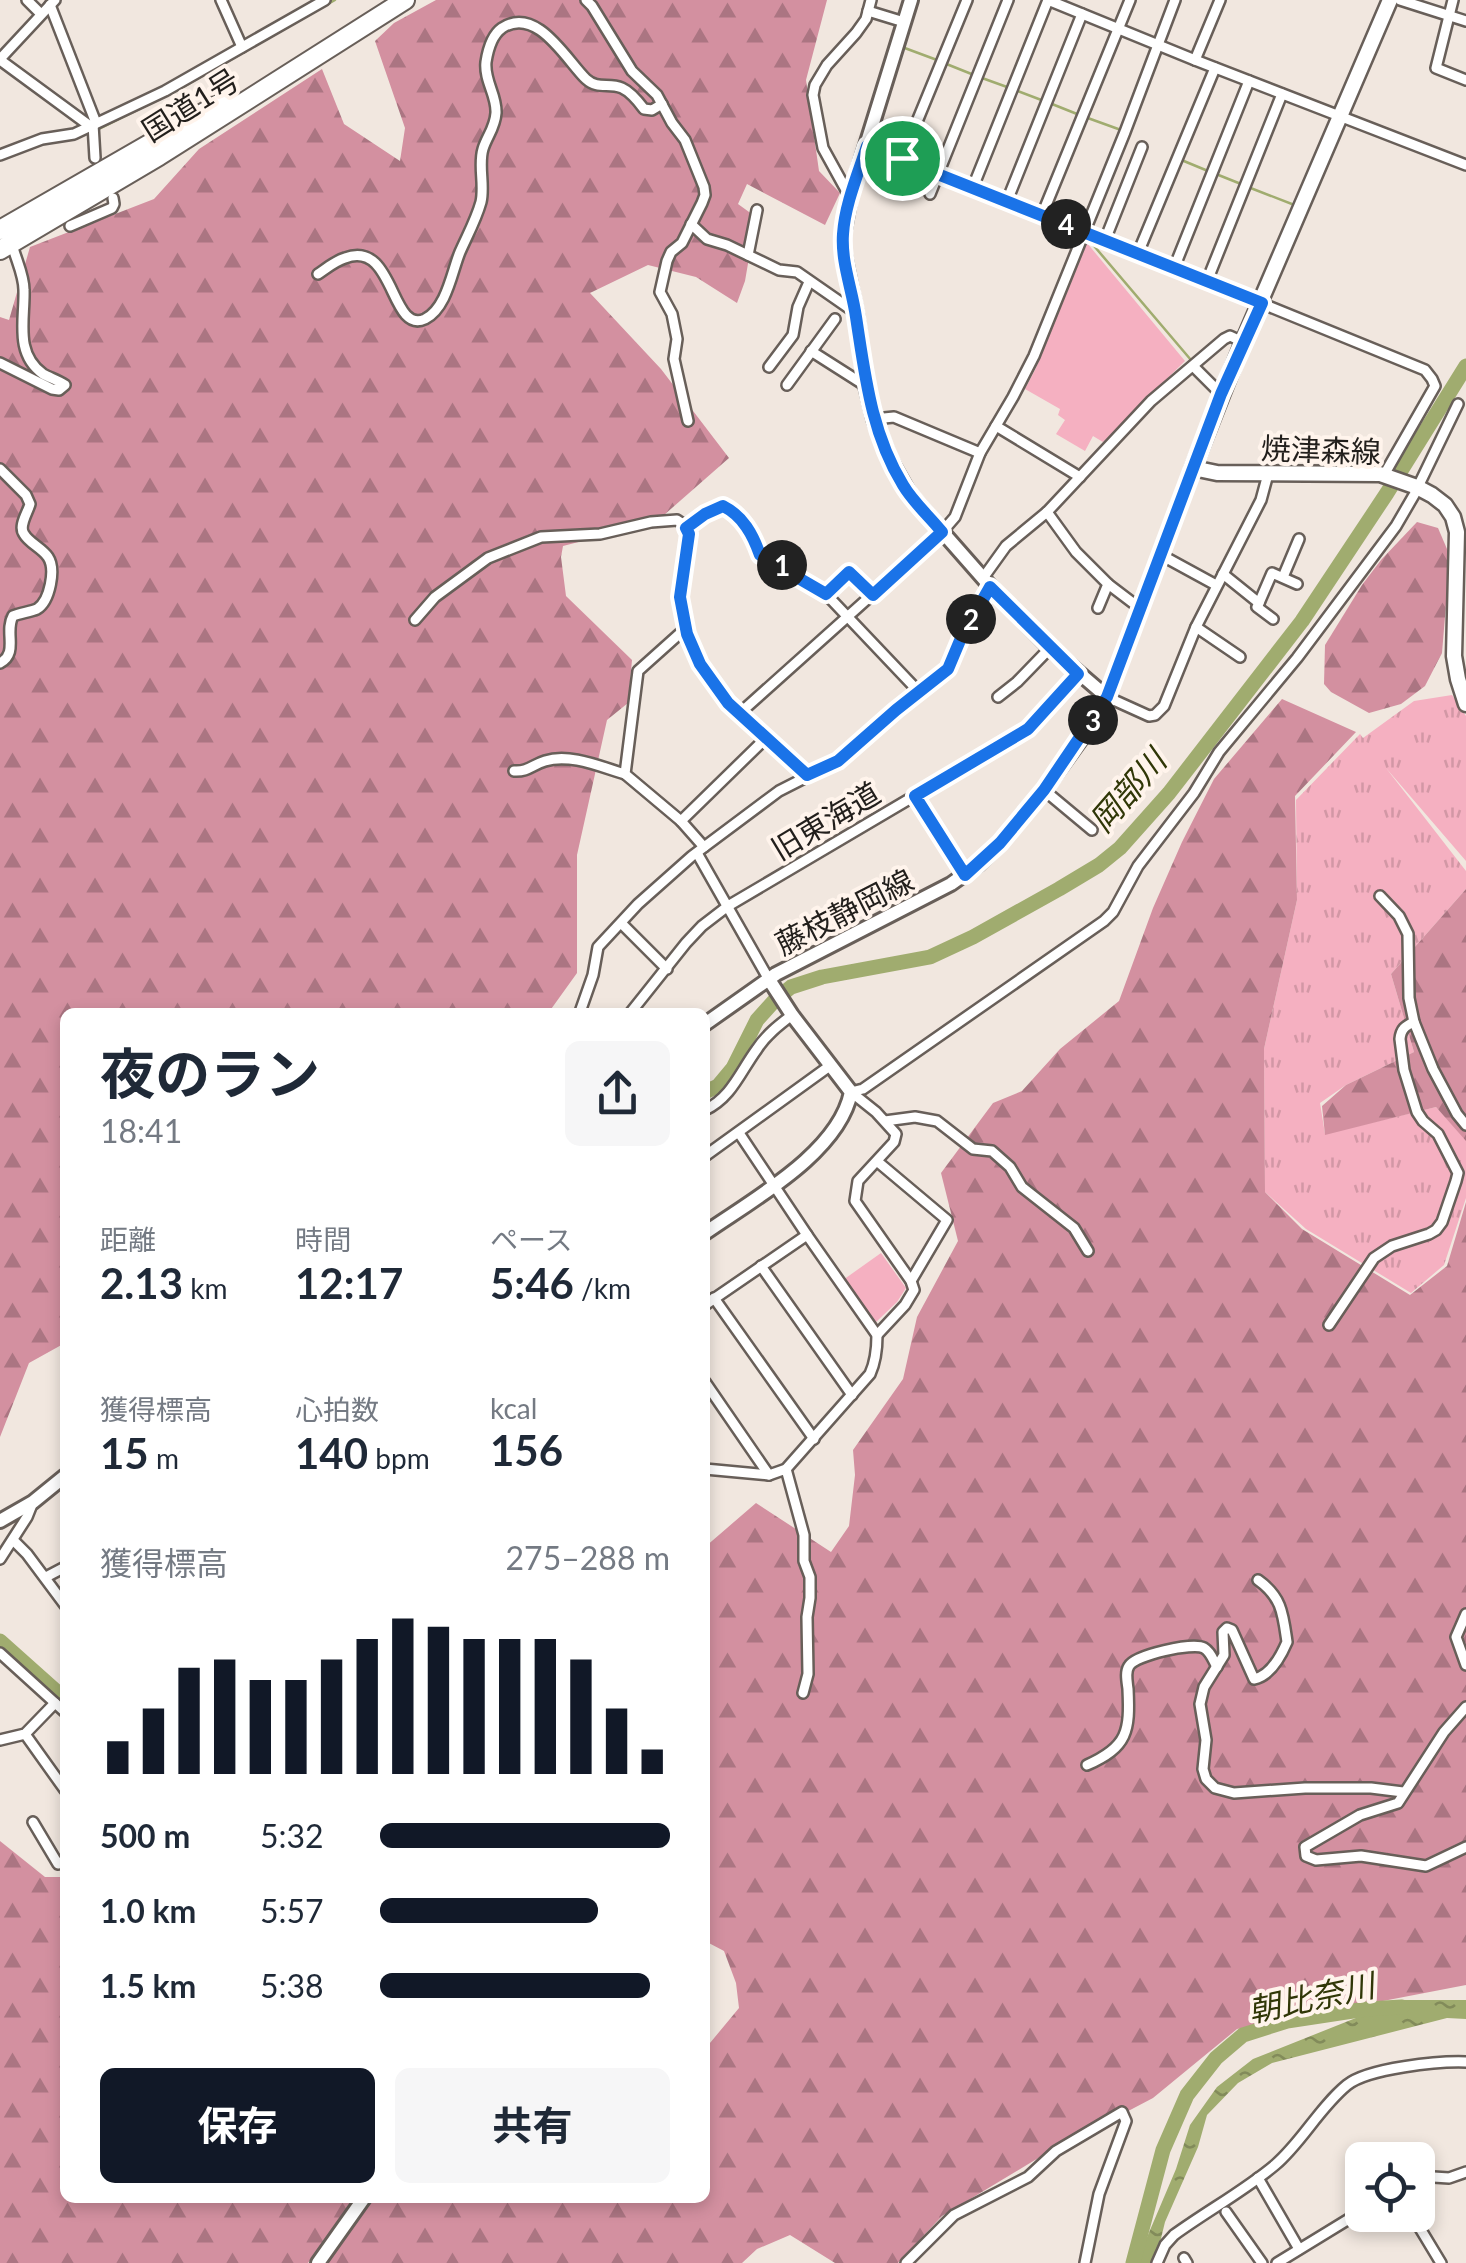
<!DOCTYPE html>
<html lang="ja">
<head>
<meta charset="utf-8">
<style>
	:root { --surface:#fff; --page:#f6f6f7; --text:#1f2937; --muted:#747a83; --accent:#111827 }
	body { margin:0; font-family:Lato,"Noto Sans JP",sans-serif; background:var(--page); color:var(--text); height:100vh; display:flex; flex-direction:column; font-size:38px; white-space:nowrap }
	* { box-sizing:border-box; margin:0 }
	p { font-size:32px; color:var(--muted) }
	.icon { flex:none; width:55px; height:55px; fill:none; stroke:currentColor; stroke-width:2; stroke-linecap:round; stroke-linejoin:round }
	.map { position:relative; flex:1; overflow:hidden }
	.details { position:absolute; left:60px; top:1008px; width:650px; height:1195px; display:flex; flex-direction:column; background:var(--surface); border-radius:15px; box-shadow:0 5px 15px #0003 }
	.details>* { flex:none }
	.fabs { position:absolute; left:1345px; top:2142px; display:grid; gap:20px }
	.fabs a { display:grid; place-items:center; width:90px; height:90px; border-radius:15px; background:var(--surface); box-shadow:0 5px 15px #0003; font-size:50px }
	.pin { position:absolute; display:grid; place-items:center; width:85px; height:85px; color:#fff; margin:-42px; border:5px solid #fff; border-radius:50%; box-shadow:0 2px 10px #0007 }
	.km { position:absolute; width:50px; height:50px; margin:-25px; border-radius:50%; background:#222; color:#fff; font-size:28px; line-height:50px; text-align:center }
	.round { display:grid; place-items:center; flex:none; width:105px; height:105px; border-radius:15px; background:var(--page) }
	.head { display:flex; align-items:center; justify-content:space-between; height:170px; padding:0 40px }
	h1 { font-size:55px; font-weight:700; line-height:75px }
	.metrics { display:grid; grid-template-columns:repeat(3,1fr); gap:15px; height:170px; padding:10px 40px }
	.metrics div { display:grid; align-content:center }
	.metrics b { font-size:42px; font-weight:700 }
	.metrics small { font-size:28px; font-weight:400 }
	.metrics p { font-size:28px }
	.chart { height:280px; padding:20px 40px }
	.chart p { display:flex; justify-content:space-between }
	.chart svg { width:100%; height:180px; margin-top:10px; stroke:var(--accent); stroke-width:6 }
	.cta { display:flex; gap:20px; margin-top:auto; padding:20px 40px }
	.cta a { flex:1; height:115px; border-radius:15px; background:var(--accent); color:#fff; font-size:40px; font-weight:700; line-height:115px; text-align:center }
	.cta a+a { background:var(--page); color:var(--text) }
	ul { padding:0 40px; list-style:none; font-size:32px }
	li { display:grid; grid-template-columns:160px 120px 1fr; align-items:center; height:75px }
	li i { height:25px; border-radius:12px; background:var(--accent) }
	.map>svg:first-child { display:block }
	.grass { fill:url(#grass-tufts) }
	.forest { fill:url(#forest-firs) }
	.green { fill:#f5b0c1 }
	.water { fill:url(#water-ripples) }
	.lines { fill:none; stroke-linecap:round; stroke-linejoin:round }
	.stream { stroke:#a0ac6f; stroke-width:2.5 }
	.river { stroke:#a0ac6f; stroke-width:15 }
	.street-casing { stroke:#685f59; stroke-width:14 }
	.secondary-casing { stroke:#685f59; stroke-width:18 }
	.primary-casing { stroke:#685f59; stroke-width:19 }
	.highway-casing { stroke:#685f59; stroke-width:22 }
	.street { stroke:#fff; stroke-width:9 }
	.secondary { stroke:#fff; stroke-width:12 }
	.primary { stroke:#fff; stroke-width:14 }
	.highway { stroke:#fff; stroke-width:18 }
	.route-casing { stroke:#fff; stroke-width:20 }
	.route { stroke:#1a73e8; stroke-width:12 }
	.labels { text-anchor:middle; dominant-baseline:central; stroke-width:8; stroke-linejoin:round; paint-order:stroke }
	.street-label { font-size:30px; fill:#221f1c; stroke:#fff4ec }
	.water-label { font-size:32px; font-style:italic; fill:#303707; stroke:#fff4ec }
</style>
</head>
<body>
<div class="map">
<svg width="1466" height="2263" viewBox="0 0 1466 2263">
	<defs>
		<pattern id="grass-tufts" width="24" height="20" patternUnits="userSpaceOnUse" patternTransform="scale(2.5)"><rect width="24" height="20" fill="#f5b0c1"/><path d="M3 7l-1-3M5 7V3M7 7l1-3M15 17l-1-3M17 17v-4M19 17l1-3" fill="none" stroke="#d297a5"/></pattern>
		<pattern id="forest-firs" width="22" height="20" patternUnits="userSpaceOnUse" patternTransform="scale(2.5)"><rect width="22" height="20" fill="#d390a0"/><path d="M5 1l3.5 6h-7zM16 11l3.5 6h-7z" fill="#ab7582"/></pattern>
		<pattern id="water-ripples" width="26" height="14" patternUnits="userSpaceOnUse" patternTransform="scale(2.5)"><rect width="26" height="14" fill="#a0ac6f"/><path d="M2 4q2-2 4 0t4 0M15 11q2-2 4 0t4 0" fill="none" stroke="#828b5a"/></pattern>
	</defs>
	<rect width="100%" height="100%" fill="#f1e7df"/>
	<path class="grass" d="M 1452,695 L 1466,716 L 1466,861 L 1386,768 L 1466,871 L 1466,889 L 1391,974 L 1414,1052 L 1346,1085 L 1320,1103 L 1325,1134 L 1436,1107 L 1466,1139 L 1466,1198 L 1444,1265 L 1411,1293 L 1306,1229 L 1265,1192 L 1264,1049 L 1297,900 L 1296,800 L 1360,734 L 1363,738 L 1414,701 Z"/>
	<g class="forest">
		<path d="M 436,0 L 827,0 L 806,80 L 819,171 L 840,193 L 825,225 L 747,184 L 738,204 L 756,217 L 745,281 L 737,303 L 696,277 L 648,265 L 590,293 L 661,369 L 729,458 L 656,522 L 563,546 L 561,557 L 566,596 L 632,660 L 628,703 L 607,720 L 577,855 L 577,973 L 549,1012 L 65,1012 L 65,1343 L 29,1363 L 0,1437 L 0,317 L 9,320 L 30,247 L 154,199 L 199,149 L 322,69 L 344,124 L 400,161 L 405,128 L 375,41 L 394,23 Z"/>
		<path d="M 1417,522 L 1438,528 L 1450,556 L 1442,653 L 1425,686 L 1401,704 L 1369,713 L 1331,692 L 1324,684 L 1325,645 L 1362,585 L 1381,560 Z"/>
		<path d="M 1282,699 L 1356,732 L 1295,796 L 1297,900 L 1264,1049 L 1265,1192 L 1302,1229 L 1410,1295 L 1447,1266 L 1466,1202 L 1466,1985 L 1237,2029 L 1153,2098 L 1035,2160 L 942,2216 L 898,2263 L 835,2263 L 790,2235 L 757,2249 L 742,2263 L 326,2263 L 374,2198 L 705,2198 L 705,2049 L 739,2008 L 736,1983 L 724,1951 L 705,1941 L 705,1547 L 756,1503 L 831,1552 L 849,1526 L 855,1475 L 853,1450 L 903,1379 L 917,1317 L 958,1241 L 941,1173 L 993,1103 L 1022,1091 L 1060,1049 L 1119,1001 L 1153,908 L 1182,842 L 1214,779 Z"/>
		<path d="M 1466,889 L 1466,1141 L 1436,1107 L 1325,1135 L 1322,1106 L 1346,1085 L 1414,1052 L 1391,974 Z"/>
		<path d="M 0,1841 L 45,1877 L 65,1877 L 65,2198 L 358,2198 L 308,2263 L 0,2263 Z"/>
	</g>
	<g class="green">
		<path d="M 1087,243 L 1185,361 L 1103,442 L 1093,436 L 1085,451 L 1056,434 L 1065,420 L 1058,415 L 1060,409 L 1025,389 L 1036,368 Z"/>
		<path d="M 881,1253 L 906,1288 L 897,1302 L 875,1323 L 843,1280 Z"/>
	</g>
	<path class="water" d="M 1401,2000 L 1466,2000 L 1466,2019 L 1447,2018 L 1272,2063 L 1238,2083 L 1207,2115 L 1198,2147 L 1165,2222 L 1155,2263 L 1139,2263 L 1142,2249 L 1176,2169 L 1190,2125 L 1217,2087 L 1253,2059 Z"/>
	<g class="lines">
		<g class="stream">
			<path d="M 902,47 L 937,60"/>
			<path d="M 944,63 L 974,75"/>
			<path d="M 982,78 L 1007,87"/>
			<path d="M 1015,90 L 1044,101"/>
			<path d="M 1052,104 L 1077,114"/>
			<path d="M 1085,117 L 1121,130"/>
			<path d="M 97,130 L 176,91 L 335,0"/>
			<path d="M 1179,159 L 1208,171"/>
			<path d="M 1216,174 L 1241,184"/>
			<path d="M 1248,187 L 1297,206"/>
			<path d="M 1089,240 L 1191,360"/>
		</g>
		<g class="river">
			<path d="M 705,1092 L 718,1086 L 733,1068 L 757,1020 L 775,1000 L 791,987 L 822,977 L 930,957 L 973,937 L 1059,889 L 1099,865 L 1120,848 L 1169,793 L 1302,621 L 1387,493 L 1466,366"/>
			<path d="M 0,1641 L 65,1699"/>
			<path d="M 1133,2263 L 1163,2150 L 1187,2095 L 1216,2058 L 1243,2035 L 1287,2021 L 1366,2009 L 1402,2007"/>
		</g>
		<g class="street-casing">
			<g id="street">
				<path d="M 27,0 L 41,14"/>
				<path d="M 221,0 L 242,47"/>
				<path d="M 586,0 L 592,6 L 632,71 L 657,95 L 672,123 L 685,140 L 704,187 L 705,195 L 702,203 L 682,243 L 671,252 L 667,261 L 660,292 L 672,314 L 677,339 L 674,359 L 688,421"/>
				<path d="M 1400,0 L 1466,21"/>
				<path d="M 1453,0 L 1436,68 L 1466,80"/>
				<path d="M 50,5 L 96,123"/>
				<path d="M 868,11 L 904,22"/>
				<path d="M 0,59 L 55,0"/>
				<path d="M 0,60 L 90,126"/>
				<path d="M 1195,60 L 1220,0"/>
				<path d="M 93,124 L 95,158"/>
				<path d="M 867,146 L 1138,253 L 1425,370 L 1432,379 L 1435,386 L 1384,475"/>
				<path d="M 0,155 L 42,139 L 74,134 L 165,91 L 325,0"/>
				<path d="M 902,158 L 967,0"/>
				<path d="M 973,187 L 1048,0 L 1195,60 L 1466,165"/>
				<path d="M 930,194 L 1008,0"/>
				<path d="M 850,197 L 823,148 L 813,95 L 815,85 L 827,65 L 856,33 L 866,19 L 871,0"/>
				<path d="M 1007,201 L 1082,14"/>
				<path d="M 1042,215 L 1130,0"/>
				<path d="M 691,224 L 707,239 L 727,245 L 779,270 L 797,272 L 856,313"/>
				<path d="M 70,226 L 112,208 L 114,204 L 113,198"/>
				<path d="M 1105,240 L 1142,147"/>
				<path d="M 1138,253 L 1215,68"/>
				<path d="M 748,255 L 757,210"/>
				<path d="M 1174,268 L 1249,81"/>
				<path d="M 318,274 C 327,268 335,261 345,258 C 395,239 390,335 425,319 C 447,308 452,271 460,252 C 467,236 476,220 481,202 C 485,185 478,165 483,149 C 487,136 495,128 496,113 C 497,95 484,81 486,62 C 488,49 492,35 502,28 C 537,5 567,61 586,79 C 598,90 609,82 622,88 C 631,92 638,101 644,109 L 652,110 L 662,104"/>
				<path d="M 1207,281 L 1282,94"/>
				<path d="M 811,351 L 866,386"/>
				<path d="M 0,363 L 52,389 L 59,390 L 65,385 C 58,380 50,378 43,374 C 14,353 25,319 24,290 C 24,277 18,264 14,251"/>
				<path d="M 1193,366 L 1221,394"/>
				<path d="M 769,367 L 793,335 L 798,307 L 809,282"/>
				<path d="M 787,385 L 835,319"/>
				<path d="M 874,419 L 894,417 L 980,453"/>
				<path d="M 996,426 L 1080,477"/>
				<path d="M 0,469 L 26,495 L 30,504 C 28,512 18,526 24,534 C 29,543 42,548 48,557 C 56,569 50,601 37,609 C 30,612 20,613 13,616 C 4,632 19,653 0,663"/>
				<path d="M 1047,512 L 1076,552 L 1108,584 L 1098,608"/>
				<path d="M 686,527 L 705,514 L 723,507 C 743,516 754,535 760,555 L 778,560 L 788,572 L 826,594 L 919,692"/>
				<path d="M 1161,555 L 1216,585"/>
				<path d="M 1223,574 L 1259,603 L 1257,607 L 1273,619"/>
				<path d="M 1283,577 L 1299,539"/>
				<path d="M 983,578 L 1006,546 L 1047,512 L 1151,401 L 1224,339 L 1230,336 L 1243,342"/>
				<path d="M 1108,584 L 1133,603 L 1142,604"/>
				<path d="M 826,594 L 849,572 L 873,595"/>
				<path d="M 1259,603 L 1272,573 L 1297,584"/>
				<path d="M 415,620 L 435,597 L 488,558 L 541,537 L 600,534 L 651,522 L 677,520 L 683,524 L 689,534 L 680,597 L 687,634 L 700,664 L 712,684 L 729,703 L 807,775"/>
				<path d="M 1196,627 L 1240,657"/>
				<path d="M 686,628 L 638,671 L 625,774 L 681,821 L 704,847"/>
				<path d="M 998,697 L 1017,682 L 1050,648"/>
				<path d="M 1107,697 L 1149,716 L 1155,715 L 1164,706 L 1196,627 L 1261,500 L 1268,474"/>
				<path d="M 740,713 L 942,532 L 955,517 L 980,453 L 1013,397 L 1034,356 L 1125,132 L 1175,0"/>
				<path d="M 514,771 C 528,772 532,765 545,761 C 570,753 601,767 625,774"/>
				<path d="M 1044,790 L 1092,830"/>
				<path d="M 915,796 L 965,875"/>
				<path d="M 681,821 L 766,738"/>
				<path d="M 697,853 L 768,978"/>
				<path d="M 1380,896 L 1399,916 L 1408,934 L 1409,998 L 1414,1022 L 1433,1069 L 1457,1114 L 1466,1125"/>
				<path d="M 622,924 L 667,969"/>
				<path d="M 580,1012 L 593,975 L 598,947 L 638,904 L 692,856 L 779,791 L 838,761 L 896,710 L 940,677 L 953,660 L 961,638 L 990,587"/>
				<path d="M 631,1012 L 686,943 L 702,926 L 728,906 L 1028,729 L 1078,674"/>
				<path d="M 851,1092 L 863,1089 L 1104,921 L 1113,912 L 1138,866 L 1194,793 L 1219,752 L 1297,658 L 1396,526 L 1414,495 L 1458,404"/>
				<path d="M 851,1092 L 876,1112 L 896,1134 L 894,1142 L 858,1181 L 855,1201 L 911,1281 L 914,1290 L 905,1305 L 877,1335"/>
				<path d="M 705,1110 C 732,1097 740,1072 757,1049 C 766,1035 779,1025 792,1015"/>
				<path d="M 885,1121 L 915,1117 L 937,1121 L 973,1149 L 992,1151 L 1010,1167 L 1022,1187 L 1074,1228 L 1088,1251"/>
				<path d="M 705,1156 L 831,1065"/>
				<path d="M 878,1162 L 947,1220 L 911,1281"/>
				<path d="M 761,1266 L 852,1395"/>
				<path d="M 714,1298 L 814,1439"/>
				<path d="M 705,1305 L 807,1235"/>
				<path d="M 1329,1325 L 1374,1258 L 1392,1246 L 1429,1234 L 1436,1230 L 1442,1222 L 1456,1181 L 1458,1173 L 1438,1134 L 1423,1121 L 1417,1112 L 1404,1070 L 1400,1039 C 1401,1029 1405,1026 1414,1022"/>
				<path d="M 705,1382 L 769,1475"/>
				<path d="M 705,1469 L 769,1475 L 786,1469 L 870,1374 C 876,1361 877,1349 877,1335 L 807,1235 L 739,1133"/>
				<path d="M 786,1469 L 804,1535 L 804,1561 L 810,1577 L 810,1598 L 807,1617 L 808,1674 L 803,1693"/>
				<path d="M 13,1540 L 27,1554 L 65,1605"/>
				<path d="M 0,1559 L 27,1517 L 33,1502"/>
				<path d="M 46,1577 L 65,1567"/>
				<path d="M 1258,1580 C 1282,1597 1283,1614 1287,1642 C 1281,1656 1270,1676 1254,1679 L 1232,1630 L 1227,1628 L 1223,1632 L 1224,1655 L 1204,1687 L 1200,1704 L 1206,1740 L 1203,1769 L 1206,1779 L 1215,1788 L 1234,1793 L 1305,1788 L 1371,1788 L 1403,1792"/>
				<path d="M 1466,1614 L 1456,1637 L 1466,1665"/>
				<path d="M 0,1653 L 65,1712"/>
				<path d="M 1466,1707 L 1444,1732 L 1398,1803 L 1360,1815 L 1305,1847 L 1306,1856 L 1316,1860 L 1361,1856 L 1426,1866 L 1466,1847"/>
				<path d="M 25,1734 L 65,1790"/>
				<path d="M 0,1740 L 25,1734 L 55,1703"/>
				<path d="M 1087,1765 C 1128,1747 1130,1731 1128,1689 C 1127,1681 1125,1672 1129,1666 C 1135,1655 1193,1642 1204,1648 C 1211,1652 1213,1660 1217,1667"/>
				<path d="M 33,1822 L 58,1864 L 65,1860"/>
				<path d="M 1418,2176 L 1449,2178 L 1466,2172"/>
				<path d="M 1258,2178 L 1299,2249"/>
				<path d="M 1226,2212 L 1262,2263"/>
				<path d="M 1412,2215 L 1441,2263"/>
				<path d="M 1184,2258 L 1187,2263"/>
				<path d="M 906,2263 L 954,2215 L 1028,2177 L 1056,2151 L 1122,2112 L 1126,2121 L 1099,2194 L 1085,2263"/>
				<path d="M 1157,2263 L 1165,2245 L 1174,2235 C 1207,2211 1244,2191 1275,2165 C 1302,2142 1319,2108 1347,2085 C 1368,2068 1439,2061 1466,2062"/>
				<path d="M 1277,2263 L 1362,2211"/>
			</g>
		</g>
		<g class="secondary-casing">
			<g id="secondary">
				<path d="M 911,0 L 850,197 L 843,235 L 843,250 L 856,313 L 866,386 L 874,419 L 889,458 L 910,495 L 997,594 L 1050,648 L 1107,697"/>
				<path d="M 705,1024 L 776,974 L 951,884 L 979,864 L 1000,843 L 1044,790 L 1081,739 L 1107,697 L 1193,468"/>
				<path d="M 705,1233 C 752,1200 839,1153 851,1092 L 792,1015 L 768,978"/>
				<path d="M 0,1521 L 33,1502 L 65,1476"/>
				<path d="M 318,2263 L 364,2198"/>
			</g>
		</g>
		<g class="primary-casing">
			<path id="primary" d="M 1390,0 L 1243,342 L 1193,468 L 1217,473 L 1380,474 L 1417,487 L 1432,495 L 1445,505 L 1453,517 L 1457,532 L 1454,656 L 1458,679 L 1466,704"/>
		</g>
		<g class="highway-casing">
			<g id="highway">
				<path d="M 0,230 L 229,98"/>
				<path d="M 0,250 L 159,156 L 405,0"/>
			</g>
		</g>
		<use href="#street" class="street"/>
		<use href="#secondary" class="secondary"/>
		<use href="#primary" class="primary"/>
		<use href="#highway" class="highway"/>
	</g>
	<g class="lines">
		<g class="route-casing">
			<path id="route" d="M 867,146 L 1262,303 L 1221,394 L 1107,697 L 1044,790 L 1000,843 L 965,875 L 915,796 L 1028,729 L 1078,674 L 990,587 L 961,638 L 948,669 L 896,710 L 838,761 L 807,775 L 728,703 L 700,664 L 687,634 L 680,597 L 689,534 L 686,528 L 705,514 L 723,506 C 743,516 753,535 760,555 L 778,560 L 788,572 L 826,594 L 849,572 L 873,595 L 942,532 C 929,516 913,502 903,485 C 871,433 865,375 856,317 C 852,289 841,262 843,234 C 845,204 858,174 867,146 Z"/>
		</g>
		<use href="#route" class="route"/>
	</g>
	<g class="labels">
		<g class="street-label">
			<text transform="translate(190 104) rotate(-32)">国道1号</text>
			<text transform="translate(1321 449) rotate(2)">焼津森線</text>
			<text transform="translate(825 820) rotate(-31)">旧東海道</text>
			<text transform="translate(844 911) rotate(-27)">藤枝静岡線</text>
		</g>
		<g class="water-label">
			<text transform="translate(1127 790) rotate(-49)">岡部川</text>
			<text transform="translate(1311 1997) rotate(-12)">朝比奈川</text>
		</g>
	</g>
</svg>
<div class="fabs">
<a><svg class="icon" aria-label="locate" viewBox="0 0 24 24"><circle cx="12" cy="12" r="6"/><path d="M12 2v4M12 18v4M2 12h4M18 12h4"/></svg></a>
</div>
<div class="pin" style="left:902px;top:158px;background:#1e9e55"><svg class="icon" aria-label="arrive" viewBox="0 0 24 24"><path d="M6 21V4h12l-3 4 3 4H6"/></svg></div>
<b class="km" style="left:782px;top:565px">1</b>
<b class="km" style="left:971px;top:619px">2</b>
<b class="km" style="left:1093px;top:720px">3</b>
<b class="km" style="left:1066px;top:224px">4</b>
<section class="details">
<div class="head"><div><h1>夜のラン</h1><p>18:41</p></div><a class="round"><svg class="icon" aria-label="share" viewBox="0 0 24 24"><path d="M12 15V3M7 8l5-5 5 5M5 13v7h14v-7"/></svg></a></div>
<div class="metrics">
<div><p>距離</p><b>2.13<small> km</small></b></div>
<div><p>時間</p><b>12:17</b></div>
<div><p>ペース</p><b>5:46<small> /km</small></b></div>
</div>
<div class="metrics">
<div><p>獲得標高</p><b>15<small> m</small></b></div>
<div><p>心拍数</p><b>140<small> bpm</small></b></div>
<div><p>kcal</p><b>156</b></div>
</div>
<div class="chart"><p><span>獲得標高</span>275–288 m</p>
<svg viewBox="0 0 160 44" preserveAspectRatio="none"><path d="M5 44V36M15 44V28M25 44V18M35 44V16M45 44V21M55 44V21M65 44V16M75 44V11M85 44V6M95 44V8M105 44V11M115 44V11M125 44V11M135 44V16M145 44V28M155 44V38"/></svg>
</div>
<ul>
<li><b>500 m</b>5:32<i style="width:100%"></i></li>
<li><b>1.0 km</b>5:57<i style="width:75%"></i></li>
<li><b>1.5 km</b>5:38<i style="width:93%"></i></li>
</ul>
<div class="cta"><a>保存</a><a>共有</a></div>
</section>
</div>
</body>
</html>
